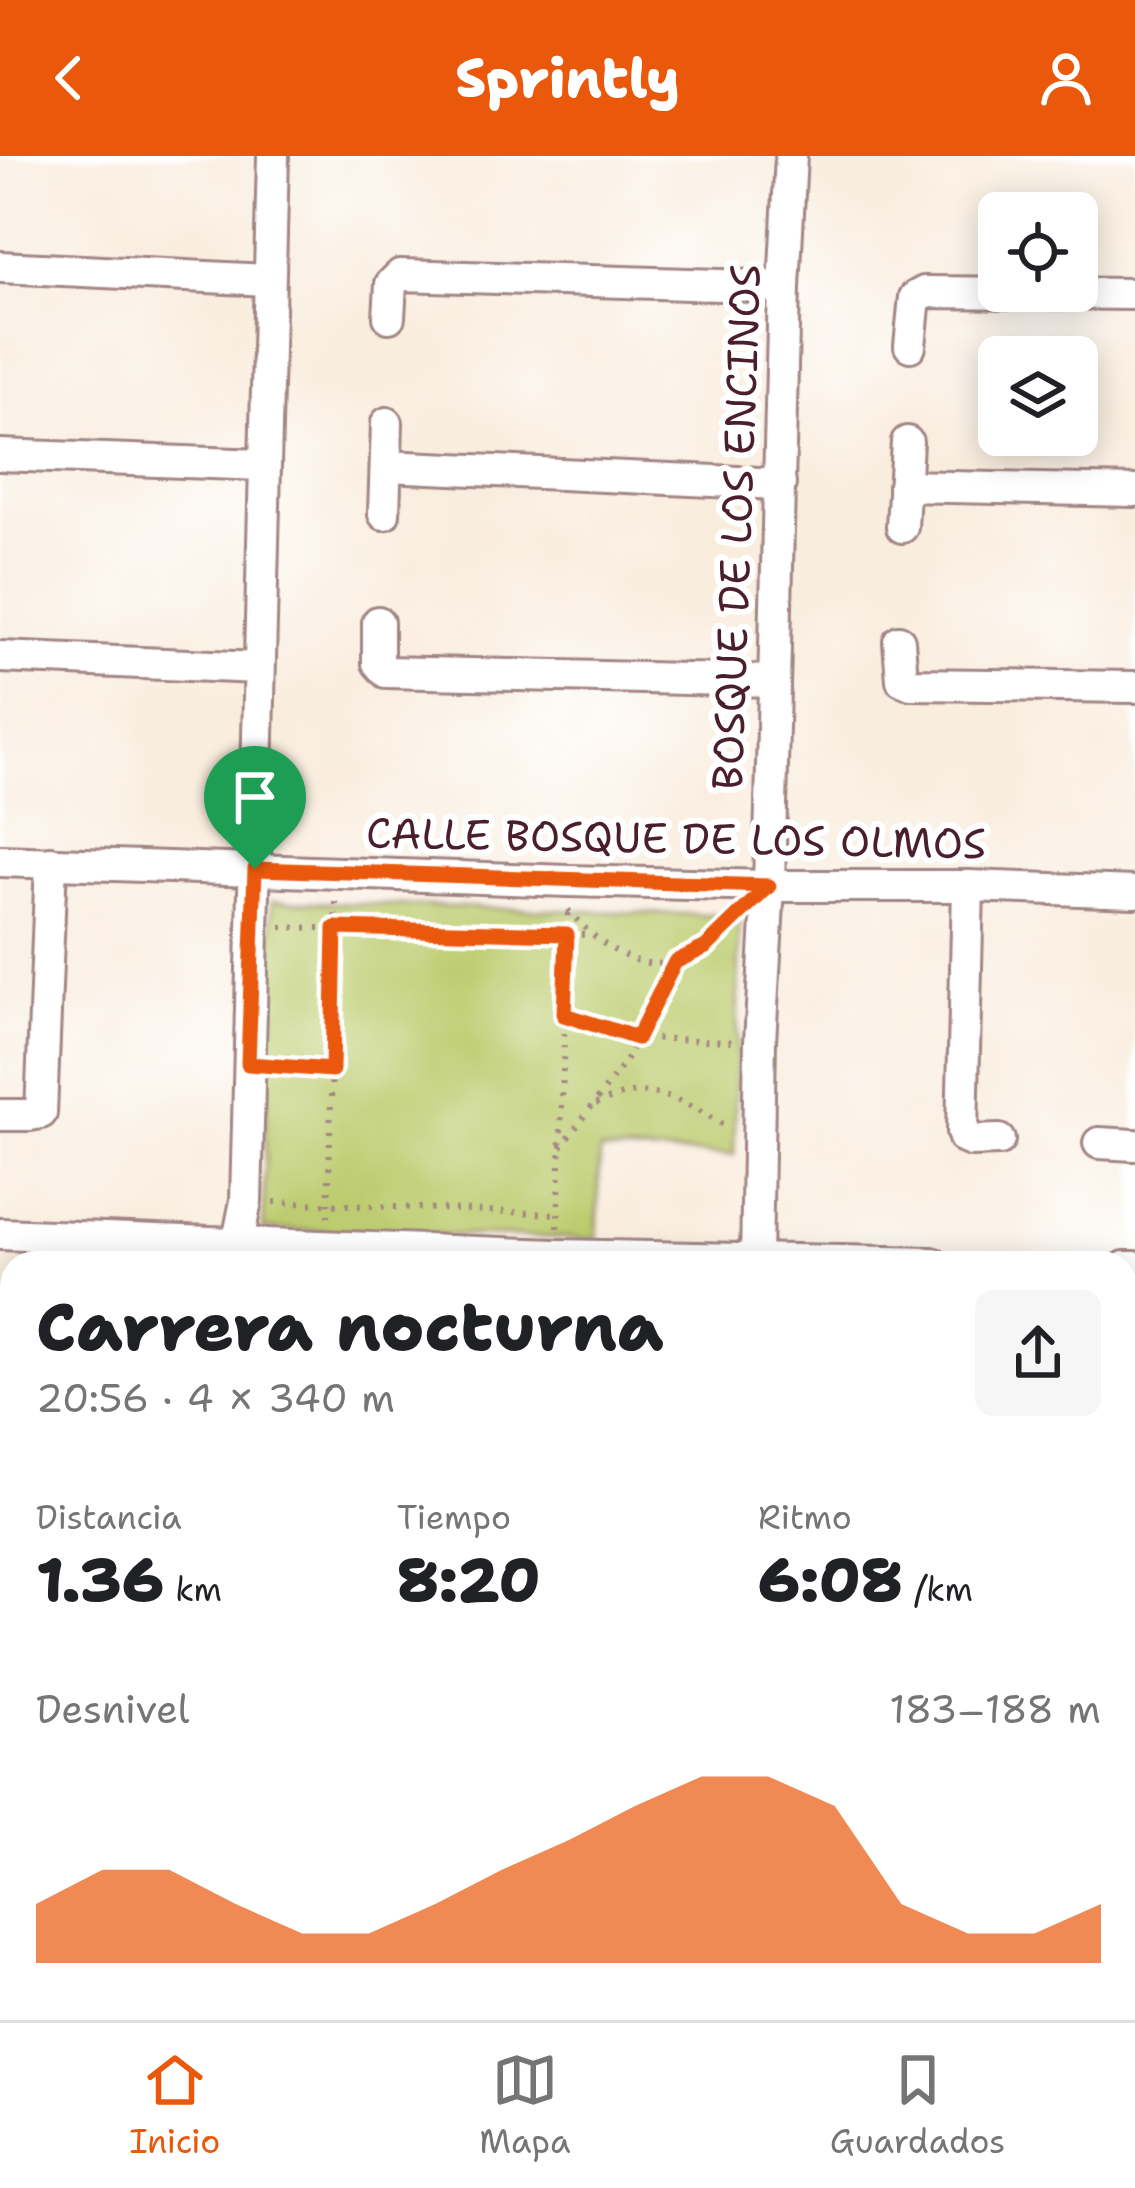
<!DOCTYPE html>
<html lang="es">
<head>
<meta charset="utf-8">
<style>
	:root { --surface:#fff; --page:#f6f6f6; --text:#202124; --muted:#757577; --line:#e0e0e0; --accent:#ea580c }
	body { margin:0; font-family:"Shantell Sans",sans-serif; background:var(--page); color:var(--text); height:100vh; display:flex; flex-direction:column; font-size:45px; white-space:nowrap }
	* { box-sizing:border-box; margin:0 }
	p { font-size:39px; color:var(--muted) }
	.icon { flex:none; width:66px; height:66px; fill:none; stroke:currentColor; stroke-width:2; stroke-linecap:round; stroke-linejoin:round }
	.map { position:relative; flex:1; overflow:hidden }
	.sheet { position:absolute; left:0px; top:1095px; width:1137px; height:771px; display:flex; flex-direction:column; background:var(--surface); border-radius:36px 36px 0 0; box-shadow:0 6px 30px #0003 }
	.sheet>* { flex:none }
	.fabs { position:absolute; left:978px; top:36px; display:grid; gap:24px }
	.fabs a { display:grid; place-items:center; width:120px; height:120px; border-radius:18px; background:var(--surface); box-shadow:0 6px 30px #0003; font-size:60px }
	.pin { position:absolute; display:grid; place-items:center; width:102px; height:102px; color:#fff; margin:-123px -51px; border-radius:50% 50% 50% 0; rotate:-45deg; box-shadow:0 0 12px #0007 }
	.pin .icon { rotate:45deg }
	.round { display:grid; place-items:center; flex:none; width:126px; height:126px; border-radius:18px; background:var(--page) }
	.headline { display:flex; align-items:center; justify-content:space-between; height:204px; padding:0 36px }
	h1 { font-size:66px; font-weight:800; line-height:90px }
	.stats { display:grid; grid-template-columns:repeat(3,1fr); gap:18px; height:204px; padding:12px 36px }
	.stats div { display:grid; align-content:center }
	.stats b { font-size:60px; font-weight:800 }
	.stats small { font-size:33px; font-weight:400 }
	.stats p { font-size:33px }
	.chart { height:336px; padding:24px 36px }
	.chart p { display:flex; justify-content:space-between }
	.chart svg { width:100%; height:216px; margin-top:12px; fill:var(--accent); opacity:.7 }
	header { display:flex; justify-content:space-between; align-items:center; height:156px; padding:0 36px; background:var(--accent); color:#fff; font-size:54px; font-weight:800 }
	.tab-bar { display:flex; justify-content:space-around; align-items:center; height:168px; border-top:3px solid var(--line); background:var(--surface); font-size:33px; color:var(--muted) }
	.tab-bar a { display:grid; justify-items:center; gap:6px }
	.tab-bar .on { color:var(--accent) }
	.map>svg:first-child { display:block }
	.green { fill:#bdcc6f; stroke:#84764d; stroke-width:3 }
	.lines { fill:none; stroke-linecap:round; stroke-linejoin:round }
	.street-casing { stroke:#a28684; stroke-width:36 }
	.path { stroke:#a28684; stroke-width:6; stroke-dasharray:3 9; stroke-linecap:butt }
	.street { stroke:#fff; stroke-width:30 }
	.route-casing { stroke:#fff; stroke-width:24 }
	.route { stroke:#ea580c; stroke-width:15 }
	.labels { text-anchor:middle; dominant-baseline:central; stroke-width:12; stroke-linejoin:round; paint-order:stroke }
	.street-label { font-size:42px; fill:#4a1f2b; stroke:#fff }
</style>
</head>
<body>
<header><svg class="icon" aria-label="back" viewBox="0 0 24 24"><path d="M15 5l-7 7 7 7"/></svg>Sprintly<svg class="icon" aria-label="person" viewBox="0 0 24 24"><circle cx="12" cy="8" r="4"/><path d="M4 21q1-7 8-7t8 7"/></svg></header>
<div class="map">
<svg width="1135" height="1864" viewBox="0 0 1135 1864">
	<rect width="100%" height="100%" fill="#fff"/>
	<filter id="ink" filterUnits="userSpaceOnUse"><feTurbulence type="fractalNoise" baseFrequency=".00833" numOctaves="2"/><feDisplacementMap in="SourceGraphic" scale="24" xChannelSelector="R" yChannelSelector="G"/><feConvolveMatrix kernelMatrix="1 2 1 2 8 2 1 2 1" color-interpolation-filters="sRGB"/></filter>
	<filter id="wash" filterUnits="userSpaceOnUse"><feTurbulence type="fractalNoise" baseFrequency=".004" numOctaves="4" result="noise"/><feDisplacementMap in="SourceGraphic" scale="48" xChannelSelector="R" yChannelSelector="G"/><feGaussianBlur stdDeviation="2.7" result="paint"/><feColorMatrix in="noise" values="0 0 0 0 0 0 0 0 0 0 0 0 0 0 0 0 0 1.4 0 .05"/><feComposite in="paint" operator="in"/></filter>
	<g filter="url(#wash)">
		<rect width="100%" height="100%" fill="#f9edde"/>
		<path class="green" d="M 272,745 L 740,760 L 734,999 L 600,995 L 597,1083 L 263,1073 Z"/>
	</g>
	<g filter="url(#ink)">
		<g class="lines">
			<g class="street-casing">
				<g id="street">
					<path d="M 0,111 L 269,124"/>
					<path d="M 389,161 L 391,128 L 400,119 L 784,131"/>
					<path d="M 910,190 L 915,141 L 924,136 L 1135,138"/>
					<path d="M 0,299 L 263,309"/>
					<path d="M 386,310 L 780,328"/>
					<path d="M 904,330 L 1135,335"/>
					<path d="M 384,358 L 387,267"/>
					<path d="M 902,371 L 907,286"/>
					<path d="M 378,466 L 378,507 L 386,516 L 773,525"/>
					<path d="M 899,485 L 902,524 L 911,528 L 1135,531"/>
					<path d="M 0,501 L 259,512"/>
					<path d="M 0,705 L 569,725 L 769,730 L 968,730 L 1135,736"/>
					<path d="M 968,730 L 962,976 L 964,982 L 971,985 L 999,984"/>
					<path d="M 0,959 L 30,959 L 41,957 L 51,706"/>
					<path d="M 1099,987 L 1135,989"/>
					<path d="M 0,1078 L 557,1099 L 932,1107"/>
					<path d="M 756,1104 L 760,885 L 769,730 L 784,131 L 791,0"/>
					<path d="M 237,1107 L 238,1085 L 246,1045 L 273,0"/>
					<path d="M 1125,1111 L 1135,1111"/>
					<path d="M 0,1282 L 12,1282"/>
					<path d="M 1125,1319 L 1135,1320"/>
					<path d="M 0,1466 L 12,1467"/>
					<path d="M 1125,1515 L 1135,1515"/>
					<path d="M 0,1670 L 12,1671"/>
					<path d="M 1125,1712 L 1135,1712"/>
					<path d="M 214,1864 L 214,1854"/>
				</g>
			</g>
			<g class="path">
				<path d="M 568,754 C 605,797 655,830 709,789 C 718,781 727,771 736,762"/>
				<path d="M 281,771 L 589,779"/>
				<path d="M 564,859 L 637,882 L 733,885"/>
				<path d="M 275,910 L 332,914"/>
				<path d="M 596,948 C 605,945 615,941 625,938 C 661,930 700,954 729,973"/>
				<path d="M 561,991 L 624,908 L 675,806"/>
				<path d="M 274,1046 L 558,1058"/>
				<path d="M 328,1061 L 336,744"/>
				<path d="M 558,1072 L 568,755"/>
			</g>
			<use href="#street" class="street"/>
		</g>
	</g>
	<g class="lines" filter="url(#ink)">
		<g class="route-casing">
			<path id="route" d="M 255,713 L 769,730 L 706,791 L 675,806 L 637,882 L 564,859 L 567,778 L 335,772 L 332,914 L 248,908 Z"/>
		</g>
		<use href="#route" class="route"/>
	</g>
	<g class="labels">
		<g class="street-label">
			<text transform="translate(736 371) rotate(-88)">BOSQUE DE LOS ENCINOS</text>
			<text transform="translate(676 682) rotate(1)">CALLE BOSQUE DE LOS OLMOS</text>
		</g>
	</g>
</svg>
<div class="fabs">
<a><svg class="icon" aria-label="locate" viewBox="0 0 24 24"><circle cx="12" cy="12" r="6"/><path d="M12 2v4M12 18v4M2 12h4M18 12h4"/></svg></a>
<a><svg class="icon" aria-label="layers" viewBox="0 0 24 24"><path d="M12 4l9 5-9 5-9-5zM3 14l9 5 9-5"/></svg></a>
</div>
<div class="pin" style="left:255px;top:713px;background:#1e9e55"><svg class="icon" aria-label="arrive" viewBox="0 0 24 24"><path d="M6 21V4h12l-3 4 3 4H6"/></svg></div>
<section class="sheet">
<div class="headline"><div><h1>Carrera nocturna</h1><p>20:56 · 4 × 340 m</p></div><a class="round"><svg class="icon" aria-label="share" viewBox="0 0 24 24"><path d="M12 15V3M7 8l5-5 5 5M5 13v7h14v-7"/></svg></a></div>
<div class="stats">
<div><p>Distancia</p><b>1.36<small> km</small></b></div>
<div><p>Tiempo</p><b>8:20</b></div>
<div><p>Ritmo</p><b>6:08<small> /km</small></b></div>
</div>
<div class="chart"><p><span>Desnivel</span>183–188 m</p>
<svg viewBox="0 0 160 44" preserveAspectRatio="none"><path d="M0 44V32L10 25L20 25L30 32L40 38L50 38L60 32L70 25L80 19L90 12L100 6L110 6L120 12L130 32L140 38L150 38L160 32V44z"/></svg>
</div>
</section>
</div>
<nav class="tab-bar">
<a class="on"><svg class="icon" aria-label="home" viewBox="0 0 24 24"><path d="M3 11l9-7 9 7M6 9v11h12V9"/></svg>Inicio</a>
<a><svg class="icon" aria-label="map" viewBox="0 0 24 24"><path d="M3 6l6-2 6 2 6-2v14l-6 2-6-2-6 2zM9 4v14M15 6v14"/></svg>Mapa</a>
<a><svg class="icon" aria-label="saved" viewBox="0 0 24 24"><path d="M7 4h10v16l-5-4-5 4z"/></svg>Guardados</a>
</nav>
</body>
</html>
